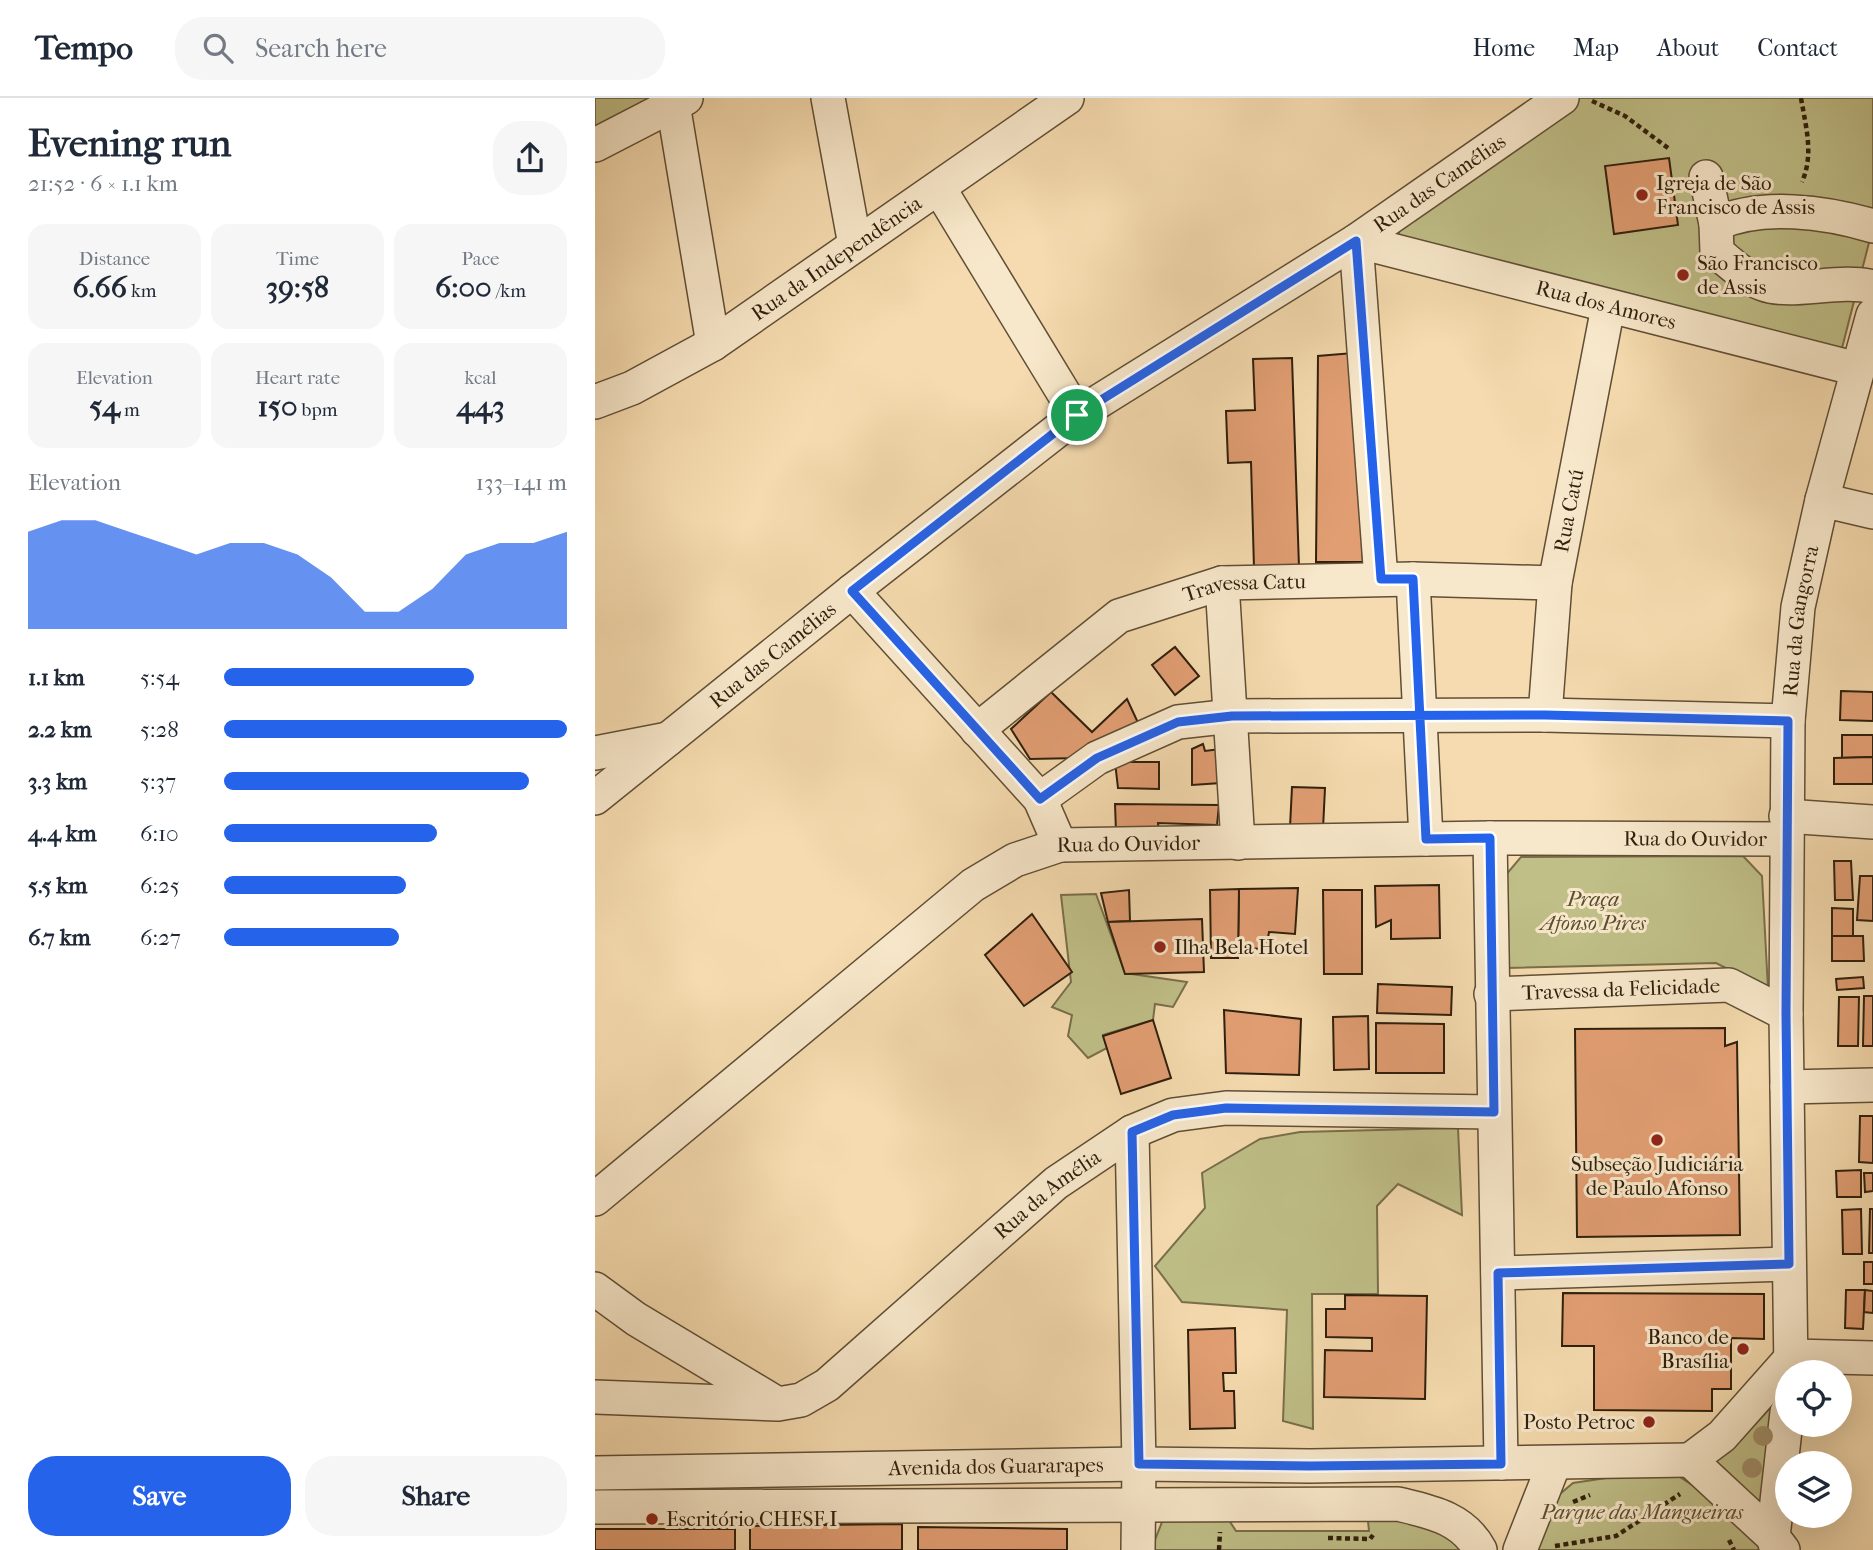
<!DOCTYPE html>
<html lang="en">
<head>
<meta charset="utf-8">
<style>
	:root { --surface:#fff; --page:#f6f6f7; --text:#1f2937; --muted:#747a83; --line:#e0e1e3; --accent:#2563eb }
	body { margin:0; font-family:"IM FELL French Canon",serif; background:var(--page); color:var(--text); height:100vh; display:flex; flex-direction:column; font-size:26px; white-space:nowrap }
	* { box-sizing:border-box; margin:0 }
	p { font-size:23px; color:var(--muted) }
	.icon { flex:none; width:38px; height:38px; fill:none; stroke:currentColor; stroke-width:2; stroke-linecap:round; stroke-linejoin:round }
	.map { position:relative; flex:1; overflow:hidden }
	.sheet { display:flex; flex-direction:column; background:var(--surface); width:595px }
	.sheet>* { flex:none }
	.fabs { position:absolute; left:1180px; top:1262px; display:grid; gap:14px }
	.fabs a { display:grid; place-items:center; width:77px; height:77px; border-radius:50%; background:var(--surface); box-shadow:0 7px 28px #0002; font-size:35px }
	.pin { position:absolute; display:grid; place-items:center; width:60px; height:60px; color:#fff; margin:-30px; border:4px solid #fff; border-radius:50%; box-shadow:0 2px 7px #0007 }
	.round { display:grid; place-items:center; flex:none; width:74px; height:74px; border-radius:28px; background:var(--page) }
	.summary { display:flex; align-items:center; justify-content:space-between; height:119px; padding:0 28px }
	h1 { font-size:38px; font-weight:700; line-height:52px }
	.stats { display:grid; grid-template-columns:repeat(3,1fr); gap:10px; height:119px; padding:7px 28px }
	.stats div { display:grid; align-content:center; border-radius:18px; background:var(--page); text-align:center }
	.stats b { font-size:30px; font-weight:700 }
	.stats small { font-size:19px; font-weight:400 }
	.stats p { font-size:19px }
	.chart { height:196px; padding:14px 28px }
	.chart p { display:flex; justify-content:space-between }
	.chart svg { width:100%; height:126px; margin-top:7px; fill:var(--accent); opacity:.7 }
	.button { display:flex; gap:14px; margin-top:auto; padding:14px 28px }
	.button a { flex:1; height:80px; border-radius:28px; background:var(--accent); color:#fff; font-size:28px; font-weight:700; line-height:80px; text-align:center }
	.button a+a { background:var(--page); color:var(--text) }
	ul { padding:0 28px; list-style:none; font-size:23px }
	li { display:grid; grid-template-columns:112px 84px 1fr; align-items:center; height:52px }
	li i { height:18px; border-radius:9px; background:var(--accent) }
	header { display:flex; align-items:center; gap:42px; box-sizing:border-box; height:98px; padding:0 35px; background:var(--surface); border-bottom:2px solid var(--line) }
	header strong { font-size:33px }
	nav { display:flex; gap:38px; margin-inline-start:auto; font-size:24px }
	.search { width:490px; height:63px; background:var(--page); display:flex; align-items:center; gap:18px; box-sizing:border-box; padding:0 24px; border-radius:28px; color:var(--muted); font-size:26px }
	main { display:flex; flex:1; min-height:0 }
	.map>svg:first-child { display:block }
	.green { fill:#c0bf88; stroke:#786f4a; stroke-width:2 }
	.building { fill:#e29e73; stroke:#2f1f0c; stroke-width:2 }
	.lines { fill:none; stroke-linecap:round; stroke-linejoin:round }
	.minor-casing { stroke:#604e35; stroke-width:36 }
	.path { stroke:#2f1f0c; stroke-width:4.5; stroke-dasharray:5 3.5; stroke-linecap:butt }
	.minor { stroke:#f8e8cb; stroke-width:33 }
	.tree { fill:#a08e6a }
	.route-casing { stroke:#fff; stroke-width:14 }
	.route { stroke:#2563eb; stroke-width:9 }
	.poi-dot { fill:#8f2418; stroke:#f8e8cb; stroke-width:2.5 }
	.labels { text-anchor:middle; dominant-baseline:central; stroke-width:6; stroke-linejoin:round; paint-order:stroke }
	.street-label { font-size:21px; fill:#2f1f0c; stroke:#f8e8cb }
	.poi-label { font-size:21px; fill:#2f1f0c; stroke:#f8e8cb; text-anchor:start }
	.park-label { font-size:21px; font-style:italic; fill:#5a4f31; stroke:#f8e8cb }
</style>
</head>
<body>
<header>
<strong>Tempo</strong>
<div class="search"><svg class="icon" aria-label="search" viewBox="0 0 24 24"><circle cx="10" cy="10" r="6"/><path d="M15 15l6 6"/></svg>Search here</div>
<nav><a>Home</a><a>Map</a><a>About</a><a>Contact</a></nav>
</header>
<main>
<section class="sheet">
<div class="summary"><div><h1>Evening run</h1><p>21:52 · 6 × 1.1 km</p></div><a class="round"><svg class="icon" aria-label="share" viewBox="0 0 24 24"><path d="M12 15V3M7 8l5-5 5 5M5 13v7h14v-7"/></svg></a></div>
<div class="stats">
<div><p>Distance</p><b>6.66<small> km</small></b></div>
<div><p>Time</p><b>39:58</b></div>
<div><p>Pace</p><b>6:00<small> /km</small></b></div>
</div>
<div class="stats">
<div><p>Elevation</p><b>54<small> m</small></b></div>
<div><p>Heart rate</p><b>150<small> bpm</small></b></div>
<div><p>kcal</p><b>443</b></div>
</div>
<div class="chart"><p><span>Elevation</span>133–141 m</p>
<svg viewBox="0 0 160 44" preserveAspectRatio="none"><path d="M0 44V10L10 6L20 6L30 10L40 14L50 18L60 14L70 14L80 18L90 26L100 38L110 38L120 30L130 18L140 14L150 14L160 10V44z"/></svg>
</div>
<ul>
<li><b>1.1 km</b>5:54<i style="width:73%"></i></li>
<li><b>2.2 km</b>5:28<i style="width:100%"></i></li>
<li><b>3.3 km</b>5:37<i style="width:89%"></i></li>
<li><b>4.4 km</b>6:10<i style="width:62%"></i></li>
<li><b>5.5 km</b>6:25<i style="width:53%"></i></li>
<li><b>6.7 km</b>6:27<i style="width:51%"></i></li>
</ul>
<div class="button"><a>Save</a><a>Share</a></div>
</section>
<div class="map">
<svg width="1278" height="1452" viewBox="0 0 1278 1452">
	<rect width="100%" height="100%" fill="#f5dbaf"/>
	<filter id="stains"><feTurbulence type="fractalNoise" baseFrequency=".00286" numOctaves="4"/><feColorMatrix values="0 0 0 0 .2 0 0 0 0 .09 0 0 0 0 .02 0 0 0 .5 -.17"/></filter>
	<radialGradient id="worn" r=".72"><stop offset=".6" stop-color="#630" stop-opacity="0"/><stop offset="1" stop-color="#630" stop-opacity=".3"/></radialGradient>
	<g class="green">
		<path d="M 0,0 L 57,0 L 0,31 Z"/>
		<path d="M 983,0 L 1278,0 L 1278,129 L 1246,254 L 806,144 L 803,130 Z"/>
		<path d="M 1148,758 L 1167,778 L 1173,891 L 1121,865 L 913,870 L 909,779 L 926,759 Z"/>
		<path d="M 501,796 L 530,875 L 592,884 L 578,909 L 560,906 L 558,922 L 508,937 L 512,950 L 493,960 L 473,938 L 477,917 L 457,909 L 476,884 L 466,797 Z"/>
		<path d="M 863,1030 L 867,1117 L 803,1086 L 782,1108 L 783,1196 L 717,1196 L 718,1331 L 688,1323 L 692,1212 L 587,1204 L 560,1168 L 610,1110 L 607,1075 L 665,1041 L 705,1034 Z"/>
		<path d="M 1186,1298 L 1178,1368 L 1180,1452 L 913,1452 L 953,1406 L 978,1385 L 1031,1377 L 1080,1376 L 1175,1437 L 1115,1367 L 1145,1343 Z"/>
		<path d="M 582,1413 L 628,1413 L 641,1433 L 774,1433 L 772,1413 L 821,1416 L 871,1452 L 556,1452 L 567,1424 Z"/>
	</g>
	<g class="building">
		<path d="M 1074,60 L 1083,127 L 1019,136 L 1010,68 Z"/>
		<path d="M 758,255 L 768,464 L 721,464 L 723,258 Z"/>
		<path d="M 697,260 L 704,469 L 659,470 L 656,364 L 633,365 L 631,313 L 660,312 L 658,261 Z"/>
		<path d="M 580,549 L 604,578 L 580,597 L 557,567 Z"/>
		<path d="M 1246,593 L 1278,594 L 1278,623 L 1245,622 Z"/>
		<path d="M 456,594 L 497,634 L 532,601 L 545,629 L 485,660 L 435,661 L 416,631 Z"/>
		<path d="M 1247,637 L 1278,637 L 1278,659 L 1247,660 Z"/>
		<path d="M 608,646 L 610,653 L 626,651 L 626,685 L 597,687 L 597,651 Z"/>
		<path d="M 1278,659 L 1278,686 L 1239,686 L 1239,660 Z"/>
		<path d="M 520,664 L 564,664 L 564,691 L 523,690 Z"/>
		<path d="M 697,689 L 730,690 L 728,731 L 695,729 Z"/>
		<path d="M 520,706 L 624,707 L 622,727 L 563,725 L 564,734 L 521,734 Z"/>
		<path d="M 1239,763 L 1256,763 L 1258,802 L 1240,802 Z"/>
		<path d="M 1265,778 L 1278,778 L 1278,823 L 1262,822 Z"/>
		<path d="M 844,787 L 845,840 L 796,841 L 796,822 L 781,829 L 780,788 Z"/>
		<path d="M 703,790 L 700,836 L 674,834 L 671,851 L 643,850 L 644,791 Z"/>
		<path d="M 644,791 L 643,860 L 616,860 L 615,792 Z"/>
		<path d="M 534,792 L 535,823 L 513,824 L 506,795 Z"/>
		<path d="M 728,792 L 767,792 L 767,876 L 729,876 Z"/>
		<path d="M 1237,810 L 1258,811 L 1258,838 L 1237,838 Z"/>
		<path d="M 437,816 L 477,874 L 429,908 L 390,857 Z"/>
		<path d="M 607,821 L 609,874 L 530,876 L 513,824 Z"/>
		<path d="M 1237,838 L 1268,838 L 1269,863 L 1237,863 Z"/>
		<path d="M 1268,879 L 1269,890 L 1242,892 L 1241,881 Z"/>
		<path d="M 783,886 L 857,889 L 856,917 L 782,915 Z"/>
		<path d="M 1269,898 L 1278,898 L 1278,948 L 1268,948 Z"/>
		<path d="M 1244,899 L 1264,899 L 1263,948 L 1243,948 Z"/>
		<path d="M 629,912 L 706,921 L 704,977 L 631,975 Z"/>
		<path d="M 773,918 L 774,971 L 739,972 L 738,919 Z"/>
		<path d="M 558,922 L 576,980 L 526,996 L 508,938 Z"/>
		<path d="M 781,925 L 849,926 L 849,975 L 781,975 Z"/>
		<path d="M 1130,930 L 1130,948 L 1142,944 L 1145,1137 L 982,1139 L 980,931 Z"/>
		<path d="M 1265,1018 L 1278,1018 L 1278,1065 L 1264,1064 Z"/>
		<path d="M 1266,1072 L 1266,1099 L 1242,1099 L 1241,1073 Z"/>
		<path d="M 1269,1075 L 1278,1075 L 1278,1093 L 1270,1094 Z"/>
		<path d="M 1266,1111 L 1267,1156 L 1248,1156 L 1247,1112 Z"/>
		<path d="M 1275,1111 L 1278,1111 L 1278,1155 L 1274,1155 Z"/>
		<rect x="1269" y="1164" width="9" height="22"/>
		<path d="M 1251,1192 L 1270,1192 L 1268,1231 L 1250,1230 Z"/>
		<path d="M 1270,1192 L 1278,1193 L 1278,1215 L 1269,1214 Z"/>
		<path d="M 968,1195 L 1169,1196 L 1169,1241 L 1136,1240 L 1136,1291 L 1117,1291 L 1117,1313 L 999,1312 L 999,1248 L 967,1248 Z"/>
		<path d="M 750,1197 L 832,1198 L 830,1301 L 729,1299 L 730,1252 L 777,1253 L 777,1240 L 731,1239 L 731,1211 L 750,1211 Z"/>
		<path d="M 640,1230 L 641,1275 L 628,1275 L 629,1293 L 639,1293 L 640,1330 L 595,1331 L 593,1232 Z"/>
		<path d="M 307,1426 L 307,1452 L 155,1452 L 155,1428 Z"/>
		<path d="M 323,1429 L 472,1431 L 472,1452 L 323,1452 Z"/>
		<rect x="0" y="1431" width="140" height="21"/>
	</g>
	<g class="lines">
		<g class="minor-casing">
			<g id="minor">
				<path d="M 233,0 L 260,147"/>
				<path d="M 78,6 L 118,246"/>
				<path d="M 0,47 L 91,0"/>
				<path d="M 1111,79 L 1121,126"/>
				<path d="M 344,90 L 482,317"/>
				<path d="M 1278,128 C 1231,114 1167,105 1121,126 L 1122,154 C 1136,166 1151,180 1168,186 C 1198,197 1244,180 1278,189"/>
				<path id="s1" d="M 0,304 L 37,290 L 118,246 L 472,0"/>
				<path d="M 1227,402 L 1278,414"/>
				<path id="s2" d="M 786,481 L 761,143 L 1262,271"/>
				<path d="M 818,481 L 831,741"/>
				<path d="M 627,485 L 643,745"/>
				<path d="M 257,493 L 445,701 L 465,747"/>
				<path id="s3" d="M 950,617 L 960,485 L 1013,209"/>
				<path id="s4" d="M 382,632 L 524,518 L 627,485 L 818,481 L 960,485"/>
				<path d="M 0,655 L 73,641"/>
				<path id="s5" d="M 0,700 L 257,493 L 482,317 L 761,143 L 967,0"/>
				<path d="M 445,701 L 502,660 L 583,624 L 637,618 L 950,617 L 1193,623"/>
				<path d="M 1191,718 L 1278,724"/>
				<path d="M 895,740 L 906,1365"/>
				<path id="s6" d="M 896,896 L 1134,887 L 1191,916"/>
				<path d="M 1192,989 L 1278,987"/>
				<path d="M 537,1034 L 544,1366 L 543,1452"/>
				<path id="s7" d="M 0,1101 L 378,787 L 420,762 L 465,747 L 895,740 L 1191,741"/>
				<path d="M 903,1175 L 1194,1166"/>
				<path d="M 0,1191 L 41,1221 L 181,1305"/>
				<path d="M 1198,1258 L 1278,1260"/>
				<path id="s8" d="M 1196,1274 L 1191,916 L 1193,623 L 1203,509 L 1227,402 L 1278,217"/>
				<path id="s9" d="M 0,1299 L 183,1306 L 206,1302 L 232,1287 L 461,1085 L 537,1034 L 578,1017 L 631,1010 L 899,1014"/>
				<path d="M 1095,1362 L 1127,1338 L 1198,1258"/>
				<path d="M 1095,1362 L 1178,1439 L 1182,1452"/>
				<path id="s10" d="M 0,1375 L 544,1366 L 715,1368 L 1095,1362"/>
				<path d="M 0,1409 L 803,1406 C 836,1414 868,1420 885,1452"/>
				<path d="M 925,1452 L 959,1366"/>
				<path d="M 1188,1452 L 1178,1439 L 1192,1314"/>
			</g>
		</g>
		<g class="path">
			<path d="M 1206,0 C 1211,30 1219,56 1207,84"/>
			<path d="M 997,3 L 1030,18 L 1073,50"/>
			<path d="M 978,1404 L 995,1397"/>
			<path d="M 733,1440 L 775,1441 L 778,1437"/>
			<path d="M 1134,1442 L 1139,1452"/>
			<path d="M 960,1448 L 1021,1438 L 1085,1396"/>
			<path d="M 624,1452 L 625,1434"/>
		</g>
		<use href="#minor" class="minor"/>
	</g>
	<g class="tree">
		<circle cx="1168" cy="1338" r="10"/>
		<circle cx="1157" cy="1370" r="10"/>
	</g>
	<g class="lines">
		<g class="route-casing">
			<path id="route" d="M 482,317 L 761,143 L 786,481 L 818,481 L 831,741 L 895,740 L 899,1014 L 631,1010 L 578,1017 L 537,1034 L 544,1366 L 715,1368 L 906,1366 L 903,1175 L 1194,1166 L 1191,916 L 1193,623 L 950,617 L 637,618 L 583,624 L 502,660 L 445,701 L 257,493 L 482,317"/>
		</g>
		<use href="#route" class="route"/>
	</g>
	<g class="poi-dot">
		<circle cx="1047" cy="97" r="7"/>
		<circle cx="1088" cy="177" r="7"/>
		<circle cx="565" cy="849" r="7"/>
		<circle cx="1062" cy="1042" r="7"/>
		<circle cx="1148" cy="1251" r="7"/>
		<circle cx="1054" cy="1324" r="7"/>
		<circle cx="57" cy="1421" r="7"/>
	</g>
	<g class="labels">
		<g class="street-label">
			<text stroke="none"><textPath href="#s5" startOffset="1046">Rua das Camélias</textPath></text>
			<text stroke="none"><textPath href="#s1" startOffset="282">Rua da Independência</textPath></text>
			<text stroke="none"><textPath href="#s2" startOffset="597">Rua dos Amores</textPath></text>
			<text stroke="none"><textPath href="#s3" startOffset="206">Rua Catú</textPath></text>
			<text stroke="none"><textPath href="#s4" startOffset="312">Travessa Catu</textPath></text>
			<text stroke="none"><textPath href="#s8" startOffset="752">Rua da Gangorra</textPath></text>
			<text stroke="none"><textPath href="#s5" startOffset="228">Rua das Camélias</textPath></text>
			<text stroke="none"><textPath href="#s7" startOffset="1223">Rua do Ouvidor</textPath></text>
			<text stroke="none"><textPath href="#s7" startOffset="656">Rua do Ouvidor</textPath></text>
			<text stroke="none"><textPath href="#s6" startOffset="130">Travessa da Felicidade</textPath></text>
			<text stroke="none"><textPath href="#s9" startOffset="528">Rua da Amélia</textPath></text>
			<text stroke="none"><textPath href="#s10" startOffset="401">Avenida dos Guararapes</textPath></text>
		</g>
		<g class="poi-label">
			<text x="1061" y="85">Igreja de São<tspan x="1061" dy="24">Francisco de Assis</tspan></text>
			<text x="1102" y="165">São Francisco<tspan x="1102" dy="24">de Assis</tspan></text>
			<text x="579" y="849">Ilha Bela Hotel</text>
			<text x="1062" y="1066" text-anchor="middle">Subseção Judiciária<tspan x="1062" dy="24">de Paulo Afonso</tspan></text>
			<text x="1134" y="1239" text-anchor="end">Banco de<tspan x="1134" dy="24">Brasília</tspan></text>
			<text x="1040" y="1324" text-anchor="end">Posto Petroc</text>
			<text x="71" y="1421">Escritório CHESF I</text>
		</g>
		<g class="park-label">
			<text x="998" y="801">Praça<tspan x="998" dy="24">Afonso Pires</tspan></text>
			<text x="1047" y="1414">Parque das Mangueiras</text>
		</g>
	</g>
	<rect width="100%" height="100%" filter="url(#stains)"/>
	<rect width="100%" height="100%" fill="url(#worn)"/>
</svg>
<div class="fabs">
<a><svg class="icon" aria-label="locate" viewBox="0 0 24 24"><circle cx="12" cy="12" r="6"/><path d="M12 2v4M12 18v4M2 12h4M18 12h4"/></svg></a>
<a><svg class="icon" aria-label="layers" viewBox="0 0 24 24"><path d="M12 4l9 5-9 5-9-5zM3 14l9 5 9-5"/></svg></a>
</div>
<div class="pin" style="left:482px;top:317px;background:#1e9e55"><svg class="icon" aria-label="arrive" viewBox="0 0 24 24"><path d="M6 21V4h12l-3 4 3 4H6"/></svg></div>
</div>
</main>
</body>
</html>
